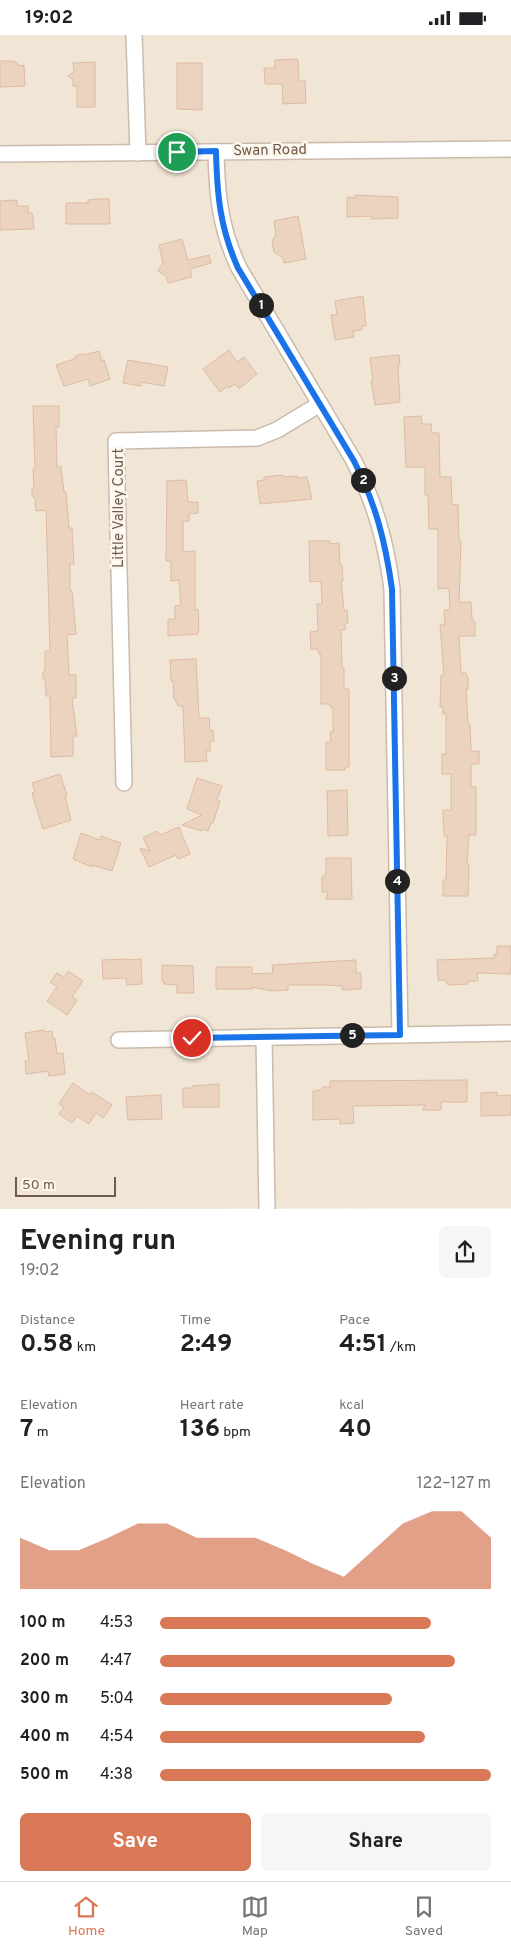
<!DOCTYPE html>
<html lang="en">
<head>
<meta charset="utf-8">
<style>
	:root { --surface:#fff; --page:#f6f6f6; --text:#202124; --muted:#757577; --line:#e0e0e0; --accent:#d87857 }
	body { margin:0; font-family:Overpass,sans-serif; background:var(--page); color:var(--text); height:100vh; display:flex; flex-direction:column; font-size:19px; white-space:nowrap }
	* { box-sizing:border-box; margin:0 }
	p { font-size:16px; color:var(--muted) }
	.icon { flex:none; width:28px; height:28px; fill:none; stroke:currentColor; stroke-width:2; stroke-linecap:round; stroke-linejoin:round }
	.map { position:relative; height:1174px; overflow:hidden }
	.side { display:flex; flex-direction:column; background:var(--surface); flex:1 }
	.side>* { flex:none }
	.scale { position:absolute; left:15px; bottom:12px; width:101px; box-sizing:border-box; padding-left:5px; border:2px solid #705b4d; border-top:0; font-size:14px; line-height:18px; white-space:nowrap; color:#705b4d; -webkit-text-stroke:4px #fdf7eb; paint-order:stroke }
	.pin { position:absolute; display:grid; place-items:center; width:42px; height:42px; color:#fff; margin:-21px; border:2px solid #fff; border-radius:50%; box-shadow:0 1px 5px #0007 }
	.km { position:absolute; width:25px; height:25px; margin:-12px; border-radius:50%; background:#222; color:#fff; font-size:14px; line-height:25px; text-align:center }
	.round { display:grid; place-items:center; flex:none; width:52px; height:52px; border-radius:8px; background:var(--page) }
	.overview { display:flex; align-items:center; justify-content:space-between; height:85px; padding:0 20px }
	h1 { font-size:28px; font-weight:700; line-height:38px }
	.figures { display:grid; grid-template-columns:repeat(3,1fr); gap:8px; height:85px; padding:5px 20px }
	.figures div { display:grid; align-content:center }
	.figures b { font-size:25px; font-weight:700 }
	.figures small { font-size:14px; font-weight:400 }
	.figures p { font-size:14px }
	.chart { height:140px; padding:10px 20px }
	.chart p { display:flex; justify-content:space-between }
	.chart svg { width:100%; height:90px; margin-top:5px; fill:var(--accent); opacity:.7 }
	.button { display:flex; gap:10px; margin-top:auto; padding:10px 20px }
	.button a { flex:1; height:58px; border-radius:8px; background:var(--accent); color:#fff; font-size:20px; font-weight:700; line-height:58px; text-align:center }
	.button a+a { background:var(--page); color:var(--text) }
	ul { padding:0 20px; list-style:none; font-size:16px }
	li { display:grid; grid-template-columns:80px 60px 1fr; align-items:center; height:38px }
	li i { height:12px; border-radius:6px; background:var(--accent) }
	.status { display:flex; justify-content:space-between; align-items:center; height:35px; padding:0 25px; background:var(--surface); direction:ltr }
	.status svg { height:14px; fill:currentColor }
	.menu { display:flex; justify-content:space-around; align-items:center; height:70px; border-top:1px solid var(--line); background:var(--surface); font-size:14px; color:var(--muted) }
	.menu a { display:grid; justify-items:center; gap:2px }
	.menu .active { color:var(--accent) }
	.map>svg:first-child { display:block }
	.residential { fill:#f1e5d5 }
	.building { fill:#ecd3c0; stroke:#ddbba2 }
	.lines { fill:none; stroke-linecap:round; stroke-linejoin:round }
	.street-casing { stroke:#cabbad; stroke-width:18 }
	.street { stroke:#fff; stroke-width:15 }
	.route-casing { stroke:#fff; stroke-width:10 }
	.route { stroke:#1a73e8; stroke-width:6 }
	.labels { text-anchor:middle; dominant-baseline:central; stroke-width:5; stroke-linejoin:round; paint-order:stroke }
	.street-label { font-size:15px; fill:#705b4d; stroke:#fdf7eb }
</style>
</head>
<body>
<div class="status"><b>19:02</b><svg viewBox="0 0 49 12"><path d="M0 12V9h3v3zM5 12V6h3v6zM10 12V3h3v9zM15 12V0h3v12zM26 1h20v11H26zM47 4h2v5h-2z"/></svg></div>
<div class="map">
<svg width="511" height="1174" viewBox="0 0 511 1174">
	<rect width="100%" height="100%" fill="#faf3e6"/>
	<path class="residential" d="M 0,0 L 511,0 L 511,1173 L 0,1174 Z"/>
	<g class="building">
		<path d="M 296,24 L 298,25 L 299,46 L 305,46 L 306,68 L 283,69 L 282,49 L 265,49 L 264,33 L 275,33 L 275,25 Z"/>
		<path d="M 0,26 L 14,26 L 20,31 L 24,30 L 25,51 L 0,52 Z"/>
		<path d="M 95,27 L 95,72 L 77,72 L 77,51 L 73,51 L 73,45 L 68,41 L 74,37 L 73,28 Z"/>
		<path d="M 177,28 L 202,28 L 202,75 L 177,74 Z"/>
		<path d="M 355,160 L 398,162 L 398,183 L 371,184 L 371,181 L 347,182 L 347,162 L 355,163 Z"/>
		<path d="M 96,164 L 109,164 L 110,189 L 66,189 L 66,168 L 88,168 L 88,165 Z"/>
		<path d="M 17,165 L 17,171 L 28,171 L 28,178 L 32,178 L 33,183 L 34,194 L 0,195 L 0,166 Z"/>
		<path d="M 298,181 L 306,224 L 284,228 L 283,223 L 274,217 L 272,206 L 276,200 L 274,186 Z"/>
		<path d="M 182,204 L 188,225 L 209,220 L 211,228 L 190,234 L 192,242 L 168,248 L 166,241 L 158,236 L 163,228 L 159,210 Z"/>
		<path d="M 363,261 L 366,291 L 362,291 L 362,295 L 353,296 L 354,302 L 335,305 L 331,280 L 337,280 L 335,266 Z"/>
		<path d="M 229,315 L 237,327 L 244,322 L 257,339 L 239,354 L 235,349 L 229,353 L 228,351 L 220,357 L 203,334 Z"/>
		<path d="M 99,316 L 102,326 L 104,325 L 110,344 L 90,351 L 88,344 L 64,351 L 56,330 L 74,324 L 76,321 L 81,319 L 84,320 Z"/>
		<path d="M 399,320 L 400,330 L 398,331 L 400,367 L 375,370 L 371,345 L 373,345 L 370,323 Z"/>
		<path d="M 128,325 L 168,332 L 164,351 L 141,347 L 141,351 L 123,348 Z"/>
		<path d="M 33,371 L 59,371 L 59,392 L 56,392 L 57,432 L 61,432 L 64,457 L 66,457 L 69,493 L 72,493 L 74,529 L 70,529 L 70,556 L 72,556 L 76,599 L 67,600 L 69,640 L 76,640 L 76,663 L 72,663 L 77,701 L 73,701 L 73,721 L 51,722 L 50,661 L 46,661 L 45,645 L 43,643 L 43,637 L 45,635 L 45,616 L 50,616 L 46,475 L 36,476 L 35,463 L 32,461 L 32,455 L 34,452 L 33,434 L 35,434 Z"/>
		<path d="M 421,381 L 422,389 L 431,389 L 432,398 L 439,398 L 440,442 L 451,442 L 452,470 L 458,469 L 459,506 L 461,506 L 459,567 L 471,567 L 472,584 L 475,587 L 475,601 L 459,601 L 461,638 L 466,638 L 468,644 L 468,654 L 466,654 L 468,689 L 470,689 L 471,716 L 479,716 L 479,729 L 471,729 L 471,752 L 476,752 L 476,800 L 469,800 L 467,829 L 469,829 L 468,861 L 443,861 L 443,845 L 446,845 L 447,801 L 444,801 L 443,775 L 451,775 L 451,739 L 442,739 L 442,719 L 446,719 L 446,679 L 443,679 L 443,672 L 440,672 L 441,640 L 444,640 L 440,590 L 445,590 L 444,575 L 450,575 L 449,553 L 438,554 L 438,494 L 429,494 L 428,460 L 425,460 L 425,432 L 406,432 L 404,382 Z"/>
		<path d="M 283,440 L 283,442 L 297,441 L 297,443 L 307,442 L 312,464 L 260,469 L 257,446 L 264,445 L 264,442 Z"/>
		<path d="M 186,445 L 188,467 L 198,467 L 198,478 L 189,479 L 189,486 L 183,486 L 183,517 L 195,516 L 195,575 L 198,574 L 199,593 L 198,599 L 168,601 L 168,584 L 175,584 L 175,571 L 181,570 L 179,545 L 171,546 L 171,526 L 166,526 L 167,446 Z"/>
		<path d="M 309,506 L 330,506 L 330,509 L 339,508 L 340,530 L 342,530 L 343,546 L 341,546 L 344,575 L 347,575 L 348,588 L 345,589 L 345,595 L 341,595 L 342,633 L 344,633 L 344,654 L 349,654 L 349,732 L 345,732 L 345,735 L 326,735 L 326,707 L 331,707 L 330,697 L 333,697 L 333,672 L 330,672 L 330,669 L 321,669 L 321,619 L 319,619 L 318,614 L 311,614 L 310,597 L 318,596 L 317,569 L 322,569 L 321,546 L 310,547 Z"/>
		<path d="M 196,624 L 199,683 L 209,683 L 210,695 L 213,695 L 214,706 L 210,706 L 210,716 L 206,716 L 207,726 L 185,727 L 183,671 L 178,671 L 174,663 L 173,646 L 171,646 L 170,625 Z"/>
		<path d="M 60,739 L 67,760 L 65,761 L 71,785 L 43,794 L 32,758 L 35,757 L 32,748 Z"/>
		<path d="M 197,743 L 222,751 L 217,765 L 220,766 L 213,788 L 211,788 L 208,796 L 203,794 L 202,796 L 182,790 L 202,780 L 187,774 Z"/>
		<path d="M 347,755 L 348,800 L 328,801 L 327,756 Z"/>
		<path d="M 179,792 L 190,819 L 178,824 L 176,820 L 149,832 L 140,813 L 150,816 L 143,803 L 157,796 L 160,800 Z"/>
		<path d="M 81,798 L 100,805 L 101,801 L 121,808 L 112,836 L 92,830 L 92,832 L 73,824 Z"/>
		<path d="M 326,823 L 351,823 L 352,864 L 326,864 L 328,857 L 322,857 L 322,842 L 326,839 Z"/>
		<path d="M 497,911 L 511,911 L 511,939 L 477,938 L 478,946 L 468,946 L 468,949 L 448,950 L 445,945 L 438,945 L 437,925 L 494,923 L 494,919 L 497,919 Z"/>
		<path d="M 126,924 L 126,925 L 141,924 L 142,949 L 127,950 L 126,943 L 103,944 L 102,925 Z"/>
		<path d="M 356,925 L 356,938 L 361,938 L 361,954 L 342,955 L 342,951 L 327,950 L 288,950 L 288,955 L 273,956 L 252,952 L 252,954 L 216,954 L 216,932 L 252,932 L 252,939 L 273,938 L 272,930 Z"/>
		<path d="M 162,930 L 193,931 L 194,958 L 177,958 L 177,950 L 164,949 L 164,946 L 162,946 Z"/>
		<path d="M 68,936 L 83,946 L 72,962 L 77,965 L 67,980 L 47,966 L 57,952 L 50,947 L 57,938 L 64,942 Z"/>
		<path d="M 44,995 L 44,997 L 52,996 L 53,1004 L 55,1003 L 57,1019 L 63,1018 L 65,1039 L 49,1041 L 48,1036 L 26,1039 L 25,1026 L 29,1026 L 25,998 Z"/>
		<path d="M 467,1045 L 467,1067 L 441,1067 L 441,1075 L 423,1075 L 425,1070 L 353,1071 L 354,1088 L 340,1089 L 340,1084 L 313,1085 L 313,1056 L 322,1055 L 322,1052 L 330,1052 L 330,1046 Z"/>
		<path d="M 73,1048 L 90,1060 L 92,1057 L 112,1070 L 103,1083 L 96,1078 L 89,1089 L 77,1081 L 72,1088 L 59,1079 L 64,1072 L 59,1069 Z"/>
		<path d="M 219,1049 L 219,1072 L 183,1072 L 183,1053 L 192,1053 L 192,1051 Z"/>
		<path d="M 497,1057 L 497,1061 L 511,1060 L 511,1080 L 481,1081 L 481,1058 Z"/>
		<path d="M 161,1060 L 162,1084 L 128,1085 L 126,1062 Z"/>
	</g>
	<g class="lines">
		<g class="street-casing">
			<g id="street">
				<path d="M 134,0 L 138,118"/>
				<path d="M 216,117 C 217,160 220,193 239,233 L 354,426 C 375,469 386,506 392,554 L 400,1000"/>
				<path d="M 0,119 L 511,114"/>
				<path d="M 124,748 L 116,406 L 257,403 L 277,395 L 320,369"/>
				<path d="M 264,1002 L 267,1174"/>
				<path d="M 119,1005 L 511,998"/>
			</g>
		</g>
		<use href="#street" class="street"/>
	</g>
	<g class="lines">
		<g class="route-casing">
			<path id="route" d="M 177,117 L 216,116 C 217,160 220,193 238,233 L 354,426 C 376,470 385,505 392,554 L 400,1000 L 192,1003"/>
		</g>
		<use href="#route" class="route"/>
	</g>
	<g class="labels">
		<g class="street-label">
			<text transform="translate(270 116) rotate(-1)">Swan Road</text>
			<text transform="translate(119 473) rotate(-90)">Little Valley Court</text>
		</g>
	</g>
</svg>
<div class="scale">50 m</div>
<div class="pin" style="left:177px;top:117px;background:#1e9e55"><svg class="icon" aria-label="arrive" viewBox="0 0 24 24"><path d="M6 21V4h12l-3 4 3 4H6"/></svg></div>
<div class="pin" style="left:192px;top:1003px;background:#d93025"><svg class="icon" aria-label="check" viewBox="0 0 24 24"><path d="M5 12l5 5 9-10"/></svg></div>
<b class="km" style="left:261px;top:270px">1</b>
<b class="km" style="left:363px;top:445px">2</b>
<b class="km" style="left:394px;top:643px">3</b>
<b class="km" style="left:397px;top:846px">4</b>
<b class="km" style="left:352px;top:1000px">5</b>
</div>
<section class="side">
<div class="overview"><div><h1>Evening run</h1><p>19:02</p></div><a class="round"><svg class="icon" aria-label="share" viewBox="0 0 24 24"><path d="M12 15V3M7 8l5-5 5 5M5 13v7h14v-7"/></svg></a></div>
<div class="figures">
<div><p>Distance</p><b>0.58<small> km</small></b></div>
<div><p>Time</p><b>2:49</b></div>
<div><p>Pace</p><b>4:51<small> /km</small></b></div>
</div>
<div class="figures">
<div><p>Elevation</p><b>7<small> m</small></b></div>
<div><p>Heart rate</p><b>136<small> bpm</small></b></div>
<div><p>kcal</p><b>40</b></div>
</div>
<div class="chart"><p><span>Elevation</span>122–127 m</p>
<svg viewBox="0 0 160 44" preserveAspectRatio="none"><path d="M0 44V19L10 25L20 25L30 19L40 12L50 12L60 19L70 19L80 19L90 25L100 32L110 38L120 25L130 12L140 6L150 6L160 19V44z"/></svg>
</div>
<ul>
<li><b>100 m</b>4:53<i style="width:82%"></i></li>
<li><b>200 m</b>4:47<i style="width:89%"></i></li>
<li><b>300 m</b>5:04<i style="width:70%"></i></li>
<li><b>400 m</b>4:54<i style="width:80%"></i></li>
<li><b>500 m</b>4:38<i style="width:100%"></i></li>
</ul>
<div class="button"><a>Save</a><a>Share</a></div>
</section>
<nav class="menu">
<a class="active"><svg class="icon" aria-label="home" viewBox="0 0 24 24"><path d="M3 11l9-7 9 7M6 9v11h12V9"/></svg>Home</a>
<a><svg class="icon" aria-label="map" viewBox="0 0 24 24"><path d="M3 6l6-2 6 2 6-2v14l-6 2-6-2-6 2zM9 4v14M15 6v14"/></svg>Map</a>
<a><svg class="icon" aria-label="saved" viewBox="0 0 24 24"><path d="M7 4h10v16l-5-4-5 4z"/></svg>Saved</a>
</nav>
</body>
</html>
